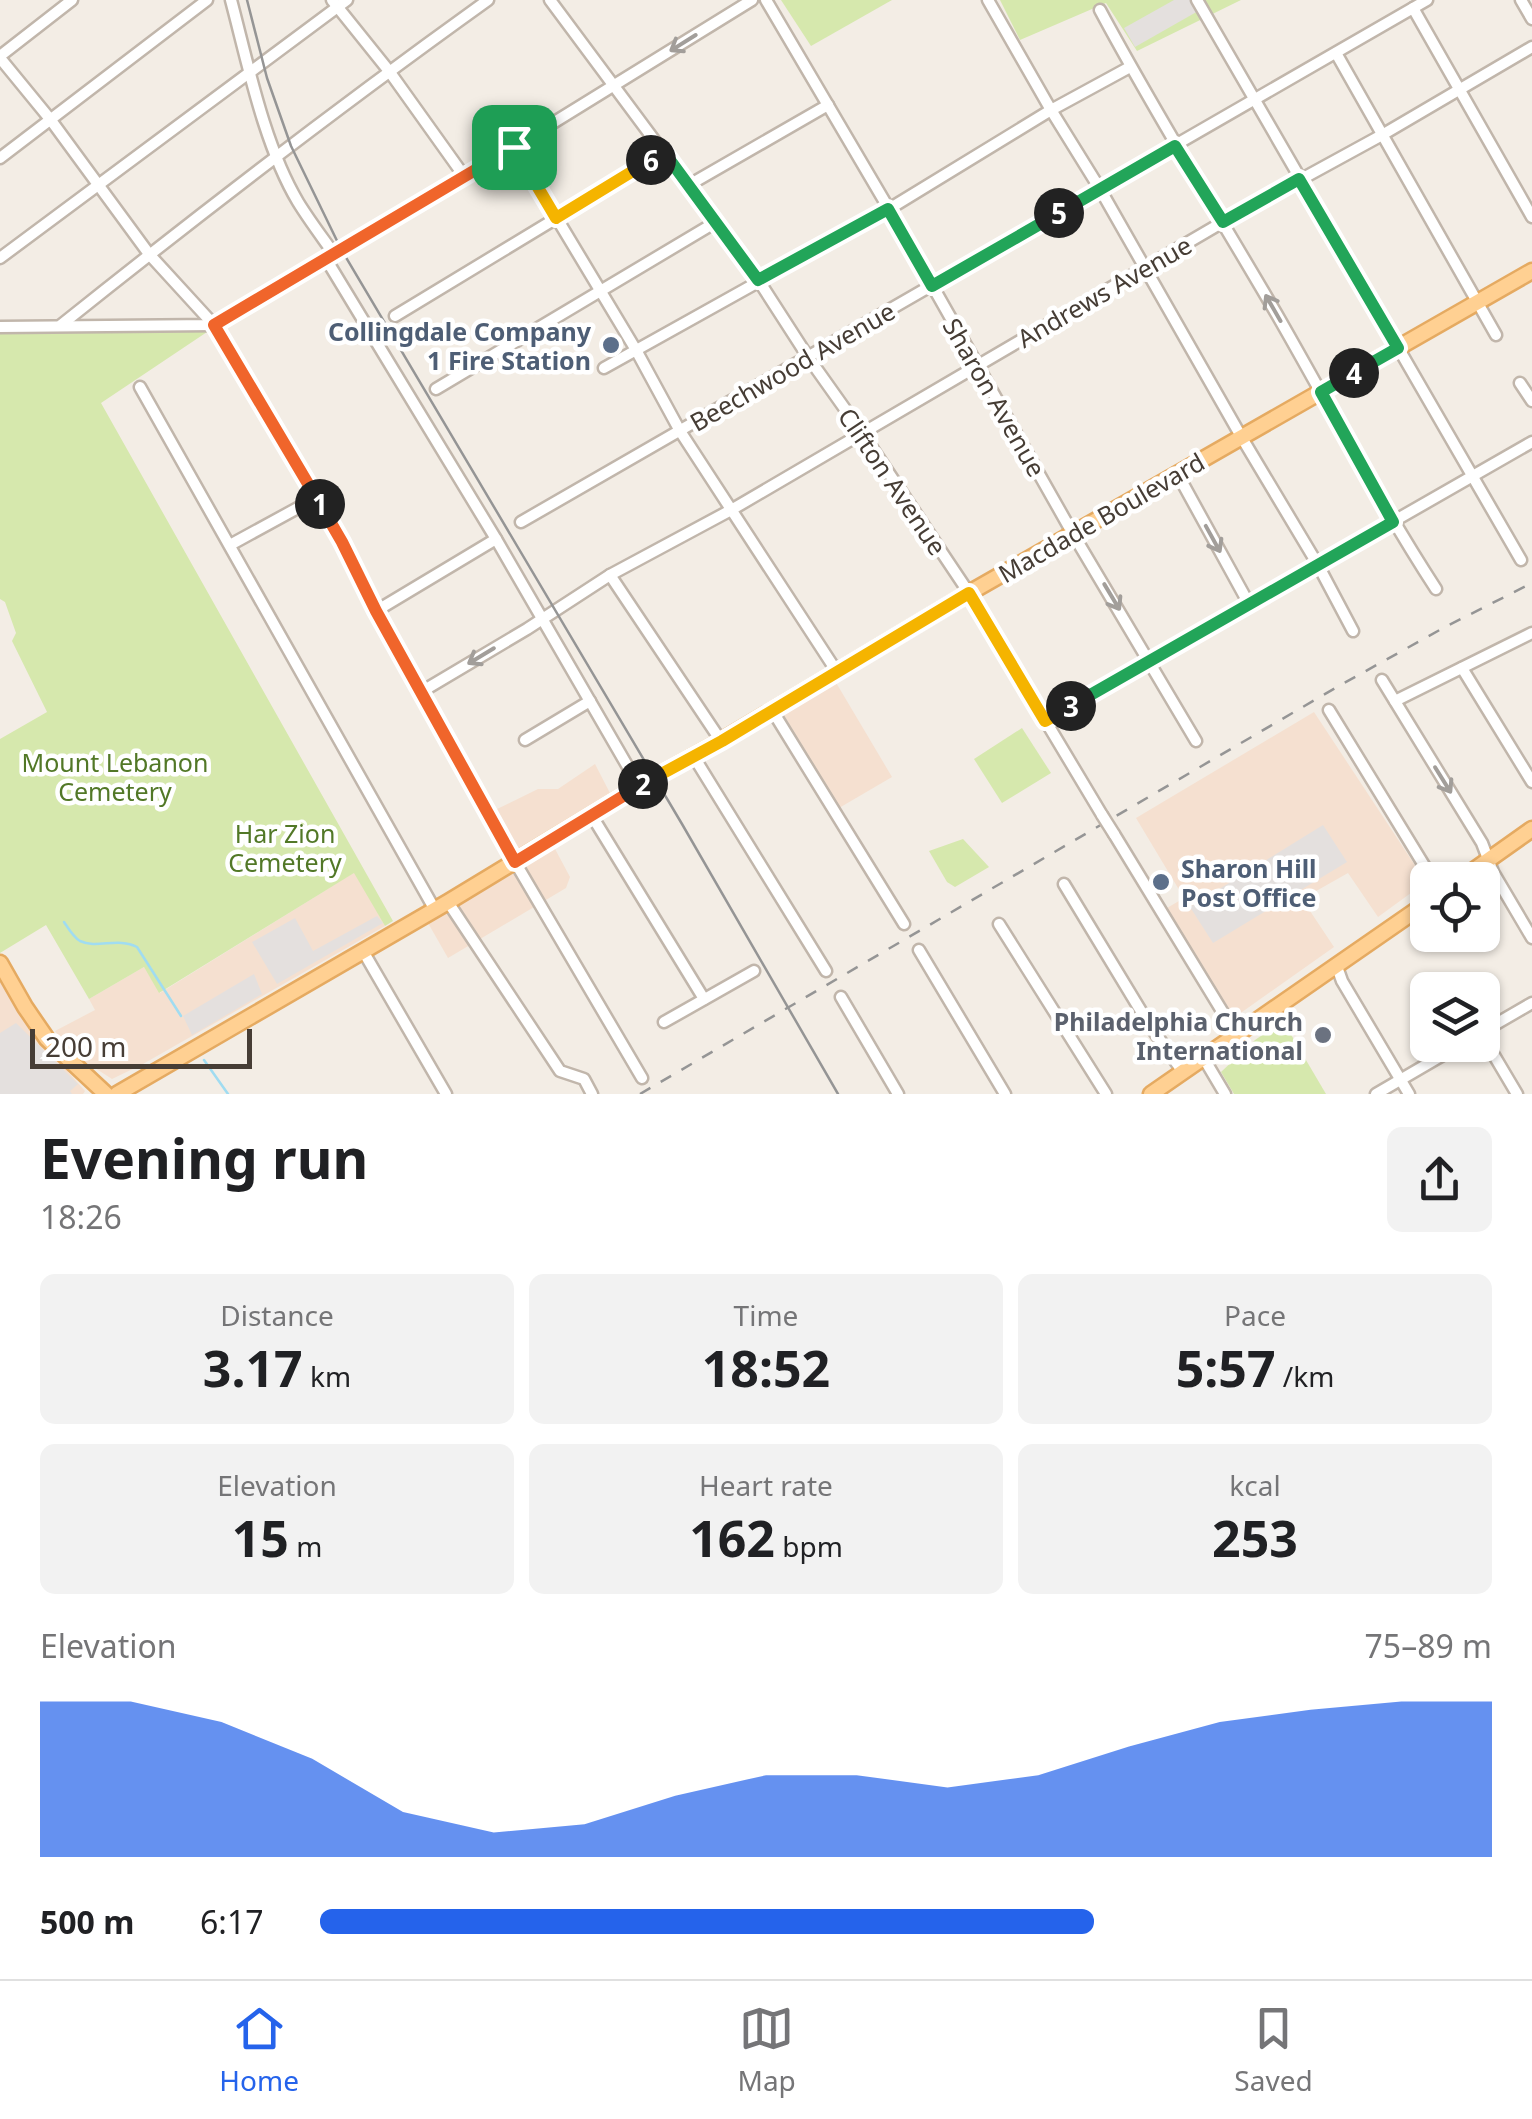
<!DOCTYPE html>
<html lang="en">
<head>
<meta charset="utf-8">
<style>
	:root { --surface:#fff; --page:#f2f2f2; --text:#202124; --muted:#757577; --line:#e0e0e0; --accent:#2563eb }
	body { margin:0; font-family:"Noto Sans",sans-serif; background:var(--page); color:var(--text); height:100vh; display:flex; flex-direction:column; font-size:38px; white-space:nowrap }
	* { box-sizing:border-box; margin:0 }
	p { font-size:32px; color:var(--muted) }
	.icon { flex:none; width:55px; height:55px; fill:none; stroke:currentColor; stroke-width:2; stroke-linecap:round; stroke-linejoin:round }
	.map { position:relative; height:1094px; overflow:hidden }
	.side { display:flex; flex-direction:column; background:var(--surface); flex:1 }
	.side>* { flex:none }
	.fabs { position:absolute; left:1410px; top:862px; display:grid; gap:20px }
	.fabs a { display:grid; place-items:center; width:90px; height:90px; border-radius:15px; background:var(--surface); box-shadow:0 2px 8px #0004; font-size:50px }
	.scale { position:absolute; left:30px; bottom:25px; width:222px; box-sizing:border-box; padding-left:10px; border:5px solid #463d35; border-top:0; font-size:28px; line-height:35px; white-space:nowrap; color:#463d35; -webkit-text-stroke:8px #fff; paint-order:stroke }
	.pin { position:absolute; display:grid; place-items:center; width:85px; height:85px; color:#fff; margin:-42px; border-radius:20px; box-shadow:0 5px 15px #0006 }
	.km { position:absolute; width:50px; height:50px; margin:-25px; border-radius:50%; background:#222; color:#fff; font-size:28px; line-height:50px; text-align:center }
	.round { display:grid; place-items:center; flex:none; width:105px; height:105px; border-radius:15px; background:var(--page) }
	.headline { display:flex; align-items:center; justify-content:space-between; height:170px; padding:0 40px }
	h1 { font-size:55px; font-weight:700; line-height:75px }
	.figures { display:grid; grid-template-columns:repeat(3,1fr); gap:15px; height:170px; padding:10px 40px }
	.figures div { display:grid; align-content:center; border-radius:15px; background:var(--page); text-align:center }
	.figures b { font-size:50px; font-weight:700 }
	.figures small { font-size:28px; font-weight:400 }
	.figures p { font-size:28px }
	.chart { height:280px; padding:20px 40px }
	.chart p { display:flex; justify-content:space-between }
	.chart svg { width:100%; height:180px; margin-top:10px; fill:var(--accent); opacity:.7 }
	ul { padding:0 40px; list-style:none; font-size:32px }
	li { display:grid; grid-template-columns:160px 120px 1fr; align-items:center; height:75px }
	li i { height:25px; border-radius:12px; background:var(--accent) }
	.tabs { display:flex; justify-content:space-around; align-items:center; height:140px; border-top:2px solid var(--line); background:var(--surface); font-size:28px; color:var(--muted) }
	.tabs a { display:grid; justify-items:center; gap:5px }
	.tabs .selected { color:var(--accent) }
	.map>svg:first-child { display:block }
	.commercial { fill:#f5e0d0 }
	.green { fill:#d6e8ad }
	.parking { fill:#e4e0de }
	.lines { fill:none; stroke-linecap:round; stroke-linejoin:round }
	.stream { stroke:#a0dcf1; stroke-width:2.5 }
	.minor-casing { stroke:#c1b6ab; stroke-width:15 }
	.major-casing { stroke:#e5aa61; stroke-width:19 }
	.minor { stroke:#fff; stroke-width:10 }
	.major { stroke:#ffd092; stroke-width:14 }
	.tram { stroke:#959595; stroke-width:2.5 }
	.rail { stroke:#959595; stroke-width:2.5; stroke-dasharray:12 12; stroke-linecap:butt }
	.minor-bridge-casing { stroke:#c1b6ab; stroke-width:15; stroke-linecap:butt }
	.minor-bridge { stroke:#fff; stroke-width:10 }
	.oneway { stroke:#a29e9a }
	.split-1-casing { stroke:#fff; stroke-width:20 }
	.split-2-casing { stroke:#fff; stroke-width:20 }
	.split-3-casing { stroke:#fff; stroke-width:20 }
	.split-4-casing { stroke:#fff; stroke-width:20 }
	.split-5-casing { stroke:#fff; stroke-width:20 }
	.split-6-casing { stroke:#fff; stroke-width:20 }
	.split-7-casing { stroke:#fff; stroke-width:20 }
	.split-1 { stroke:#f0652b; stroke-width:12 }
	.split-2 { stroke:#f0652b; stroke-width:12 }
	.split-3 { stroke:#f5b400; stroke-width:12 }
	.split-4 { stroke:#22a559; stroke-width:12 }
	.split-5 { stroke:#22a559; stroke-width:12 }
	.split-6 { stroke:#22a559; stroke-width:12 }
	.split-7 { stroke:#f5b400; stroke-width:12 }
	.service-dot { fill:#5c6f8a; stroke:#fff; stroke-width:4 }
	.worship-dot { fill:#6b7280; stroke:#fff; stroke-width:4 }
	.labels { text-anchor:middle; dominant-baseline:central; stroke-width:9; stroke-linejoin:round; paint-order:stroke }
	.street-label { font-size:25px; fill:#463d35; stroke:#fff }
	.service-label { font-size:25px; font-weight:bold; fill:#4e5e75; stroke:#fff; text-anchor:end }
	.park-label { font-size:25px; fill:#527827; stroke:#fff }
	.worship-label { font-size:25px; font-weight:bold; fill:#5b616d; stroke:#fff; text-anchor:end }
</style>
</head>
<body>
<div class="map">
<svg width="1532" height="1094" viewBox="0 0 1532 1094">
	<rect width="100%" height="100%" fill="#f3ede5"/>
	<g class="commercial">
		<path d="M 835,681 L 892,777 L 839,808 L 782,712 Z"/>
		<path d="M 1314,712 L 1426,882 L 1378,917 L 1348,873 L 1302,899 L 1334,947 L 1235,1017 L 1205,973 L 1167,908 L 1184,898 L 1136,818 Z"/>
		<path d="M 595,764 L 611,795 L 546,832 L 570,877 L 566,888 L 448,958 L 428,923 L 526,866 L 495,810 L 538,789 L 558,789 Z"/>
		<path d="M 355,872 L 385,926 L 143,1064 L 112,1079 L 67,1050 L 55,1031 L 95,1010 L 89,999 L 144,967 L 160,993 Z"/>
		<path d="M 0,980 L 29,1028 L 85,1091 L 83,1094 L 0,1094 Z"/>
	</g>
	<g class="green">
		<path d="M 781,0 L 892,0 L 811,46 Z"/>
		<path d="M 1000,0 L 1241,0 L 1137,51 L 1106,3 L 1020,40 Z"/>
		<path d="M 210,330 L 101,403 L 393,921 L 385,926 L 354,873 L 159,993 L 144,967 L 89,999 L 46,925 L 0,953 L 0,739 L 47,712 L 12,641 L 16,633 L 5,602 L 0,599 L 0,332 Z"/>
		<path d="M 1022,728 L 1051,773 L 1002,803 L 974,759 Z"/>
		<path d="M 963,839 L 989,867 L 955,887 L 947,882 L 929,851 Z"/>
		<path d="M 1283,1021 L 1326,1094 L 1234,1094 L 1221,1072 L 1255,1040 Z"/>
	</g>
	<g class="parking">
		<path d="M 1174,0 L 1203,0 L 1207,6 L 1135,47 L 1124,28 Z"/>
		<path d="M 1323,825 L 1347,862 L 1213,943 L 1190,907 Z"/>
		<path d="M 377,916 L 383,923 L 277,984 L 252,942 L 295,918 L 313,951 Z"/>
		<path d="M 254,974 L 262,994 L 192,1035 L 183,1016 Z"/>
		<path d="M 16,1023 L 78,1084 L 70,1091 L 72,1094 L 0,1094 L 0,1033 Z"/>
	</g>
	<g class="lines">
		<g class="stream">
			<path d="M 64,922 C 68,928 74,938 80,941 C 97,949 118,937 137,947 L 181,1016"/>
			<path d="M 204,1060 L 228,1094"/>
		</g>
		<g class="minor-casing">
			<g id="minor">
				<path d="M 231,0 C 248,64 264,145 298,202 C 309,220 322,237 334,254"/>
				<path d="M 332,0 L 389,71 L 464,176"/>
				<path d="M 550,0 L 759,281 L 808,357 L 862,433 L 969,593 L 1102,815"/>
				<path d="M 766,0 L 889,209 L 1073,534 L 1196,741"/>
				<path d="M 988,0 L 1051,110 L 1100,189 L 1242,438 L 1318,565 L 1353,631"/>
				<path d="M 1197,0 L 1521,560"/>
				<path d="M 1521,0 L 1532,19"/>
				<path d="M 1413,8 L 1532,217"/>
				<path d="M 1100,10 C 1155,113 1217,212 1276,313 C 1329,405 1378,500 1436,589"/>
				<path d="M 1336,53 L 1496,335"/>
				<path d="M 0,56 L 72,0"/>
				<path d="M 0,58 L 50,119 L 149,254 L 214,325 L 342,542 L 376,611 L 515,862 L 642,1078"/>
				<path d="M 514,147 L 636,350 L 680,431 L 837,672"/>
				<path d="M 0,158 L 207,0"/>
				<path d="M 689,185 L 828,105"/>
				<path d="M 0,258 L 347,0"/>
				<path d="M 326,259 L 496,539 L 639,786"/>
				<path d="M 395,316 L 664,153"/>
				<path d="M 61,325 C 201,213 343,104 488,0"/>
				<path d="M 0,327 L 214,325 L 514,147 L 752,0"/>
				<path d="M 604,368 L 889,209 L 1051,110 L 1130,67"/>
				<path d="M 1520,383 L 1532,401"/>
				<path d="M 140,387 L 435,910"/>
				<path d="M 436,389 L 716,222"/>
				<path d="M 1177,473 L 1249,604"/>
				<path d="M 521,522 L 1427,0"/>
				<path d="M 230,545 L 316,498"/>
				<path d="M 610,575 L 721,741"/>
				<path d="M 376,611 L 496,539"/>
				<path d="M 1462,668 L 1532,782"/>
				<path d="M 1382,680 L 1482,843 L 1493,872 L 1532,938"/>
				<path d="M 421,692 L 527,629 L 610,575 L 731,510 L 1223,222 L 1382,135 L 1532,47"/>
				<path d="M 1395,701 L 1532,633"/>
				<path d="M 772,710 L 904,924"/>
				<path d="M 1329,710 L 1433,880"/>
				<path d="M 1045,721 L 1532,442"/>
				<path d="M 525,740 L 590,701"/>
				<path d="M 694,757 L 826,971"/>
				<path d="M 592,816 L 704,999"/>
				<path d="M 1114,834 L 1236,1034"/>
				<path d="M 1064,884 L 1150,1026 L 1183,1072"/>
				<path d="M 448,902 L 560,1071 L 584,1079 L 592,1094"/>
				<path d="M 999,924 L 1106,1094"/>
				<path d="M 919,950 L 1005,1094"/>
				<path d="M 363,951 L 446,1094"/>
				<path d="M 1336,964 L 1342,981 L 1409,1094"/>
				<path d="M 841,997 L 898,1094"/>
				<path d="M 664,1022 L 754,971"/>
				<path d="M 1482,1032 L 1532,1003"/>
				<path d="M 1482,1035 L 1517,1094"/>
				<path d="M 1203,1057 L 1225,1094"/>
				<path d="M 1376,1094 L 1460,1045"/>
			</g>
		</g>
		<g class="major-casing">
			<g id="major">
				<path d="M 1460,880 L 1532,829"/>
				<path d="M 0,963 L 25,1007 L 47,1039 L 106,1094"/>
				<path d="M 117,1094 L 448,902 L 639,786 L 721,741 L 969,593 L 1532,271"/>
				<path d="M 1151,1094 L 1428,902"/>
			</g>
		</g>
		<use href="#minor" class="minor"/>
		<use href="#major" class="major"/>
		<path class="tram" d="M 247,0 L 267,78 L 291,146 L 341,249 L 682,824 L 838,1094"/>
		<path class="rail" d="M 640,1094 L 1337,687 L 1445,627 L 1532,583"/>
		<g class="minor-bridge-casing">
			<path id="minor-bridge" d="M 1102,815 L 1114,834"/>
		</g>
		<use href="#minor-bridge" class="minor-bridge"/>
	</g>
	<defs><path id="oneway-shaft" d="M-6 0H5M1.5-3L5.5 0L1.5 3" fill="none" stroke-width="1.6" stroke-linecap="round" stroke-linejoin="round" transform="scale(2.5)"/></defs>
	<g class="oneway">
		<use href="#oneway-shaft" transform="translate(683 43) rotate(148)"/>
		<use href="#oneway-shaft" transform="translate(1273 308) rotate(-120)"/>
		<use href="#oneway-shaft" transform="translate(1213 539) rotate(61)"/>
		<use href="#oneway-shaft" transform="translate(1112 597) rotate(59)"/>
		<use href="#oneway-shaft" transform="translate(481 656) rotate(149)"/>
		<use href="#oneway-shaft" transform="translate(1443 780) rotate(58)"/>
	</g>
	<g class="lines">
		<g class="split-1-casing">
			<path id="split-1" d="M 320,504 L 214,325 L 514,147"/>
		</g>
		<g class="split-2-casing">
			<path id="split-2" d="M 320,504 L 342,542 L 376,611 L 515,862 L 643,784"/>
		</g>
		<g class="split-3-casing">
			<path id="split-3" d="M 643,784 L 722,741 L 969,593 L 1045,721 L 1071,706"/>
		</g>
		<g class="split-4-casing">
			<path id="split-4" d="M 1071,706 L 1393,522 L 1321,392 L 1354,373"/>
		</g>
		<g class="split-5-casing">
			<path id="split-5" d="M 1059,213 L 1175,146 L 1223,222 L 1299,179 L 1398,348 L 1354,373"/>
		</g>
		<g class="split-6-casing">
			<path id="split-6" d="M 651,160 L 664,152 L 758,280 L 888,209 L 932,286 L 1059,213"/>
		</g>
		<g class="split-7-casing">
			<path id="split-7" d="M 514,147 L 556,218 L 651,160"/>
		</g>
		<use href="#split-1" class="split-1"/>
		<use href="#split-2" class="split-2"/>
		<use href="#split-3" class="split-3"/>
		<use href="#split-4" class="split-4"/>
		<use href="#split-5" class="split-5"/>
		<use href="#split-6" class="split-6"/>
		<use href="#split-7" class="split-7"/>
	</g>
	<g class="service-dot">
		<circle cx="611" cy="345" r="10"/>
		<circle cx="1161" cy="882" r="10"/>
	</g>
	<circle class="worship-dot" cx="1323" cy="1035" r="10"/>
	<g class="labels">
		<g class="street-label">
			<text transform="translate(1104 291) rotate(-30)">Andrews Avenue</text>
			<text transform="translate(792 366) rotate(-30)">Beechwood Avenue</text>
			<text transform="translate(995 397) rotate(60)">Sharon Avenue</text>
			<text transform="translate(893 481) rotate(56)">Clifton Avenue</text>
			<text transform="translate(1101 517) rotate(-30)">Macdade Boulevard</text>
		</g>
		<g class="service-label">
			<text x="591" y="331">Collingdale Company<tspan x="591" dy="29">1 Fire Station</tspan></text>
			<text x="1181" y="868" text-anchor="start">Sharon Hill<tspan x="1181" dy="29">Post Office</tspan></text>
		</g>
		<g class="park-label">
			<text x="115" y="762">Mount Lebanon<tspan x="115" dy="29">Cemetery</tspan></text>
			<text x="285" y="833">Har Zion<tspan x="285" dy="29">Cemetery</tspan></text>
		</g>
		<g class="worship-label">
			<text x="1303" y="1021">Philadelphia Church<tspan x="1303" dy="29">International</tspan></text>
		</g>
	</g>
</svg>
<div class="fabs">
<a><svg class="icon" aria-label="locate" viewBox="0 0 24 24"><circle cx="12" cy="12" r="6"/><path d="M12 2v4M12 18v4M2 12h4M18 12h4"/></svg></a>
<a><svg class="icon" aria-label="layers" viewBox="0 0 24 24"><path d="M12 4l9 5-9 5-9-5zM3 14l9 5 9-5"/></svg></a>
</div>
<div class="scale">200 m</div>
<div class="pin" style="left:514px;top:147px;background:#1e9e55"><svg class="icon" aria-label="arrive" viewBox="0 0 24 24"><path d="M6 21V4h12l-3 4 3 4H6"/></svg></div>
<b class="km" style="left:320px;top:504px">1</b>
<b class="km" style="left:643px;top:784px">2</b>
<b class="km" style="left:1071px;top:706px">3</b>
<b class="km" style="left:1354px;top:373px">4</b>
<b class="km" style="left:1059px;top:213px">5</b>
<b class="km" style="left:651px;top:160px">6</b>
</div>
<section class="side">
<div class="headline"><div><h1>Evening run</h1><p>18:26</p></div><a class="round"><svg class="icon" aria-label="share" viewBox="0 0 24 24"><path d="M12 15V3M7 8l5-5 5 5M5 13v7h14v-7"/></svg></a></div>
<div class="figures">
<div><p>Distance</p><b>3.17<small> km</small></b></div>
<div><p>Time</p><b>18:52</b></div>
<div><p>Pace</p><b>5:57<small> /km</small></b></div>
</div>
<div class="figures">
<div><p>Elevation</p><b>15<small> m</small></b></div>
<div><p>Heart rate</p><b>162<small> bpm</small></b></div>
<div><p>kcal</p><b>253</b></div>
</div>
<div class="chart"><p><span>Elevation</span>75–89 m</p>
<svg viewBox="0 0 160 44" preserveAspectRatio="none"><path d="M0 44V6L10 6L20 11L30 20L40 33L50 38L60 36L70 29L80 24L90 24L100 27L110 24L120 17L130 11L140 8L150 6L160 6V44z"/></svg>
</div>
<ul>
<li><b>500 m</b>6:17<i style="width:66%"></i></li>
</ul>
</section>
<nav class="tabs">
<a class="selected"><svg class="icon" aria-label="home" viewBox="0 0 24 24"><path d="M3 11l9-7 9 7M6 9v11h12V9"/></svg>Home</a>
<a><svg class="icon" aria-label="map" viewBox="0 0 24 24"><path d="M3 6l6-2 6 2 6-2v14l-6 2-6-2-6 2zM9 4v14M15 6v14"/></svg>Map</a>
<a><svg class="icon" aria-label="saved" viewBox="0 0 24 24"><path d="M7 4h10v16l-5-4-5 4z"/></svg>Saved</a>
</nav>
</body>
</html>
